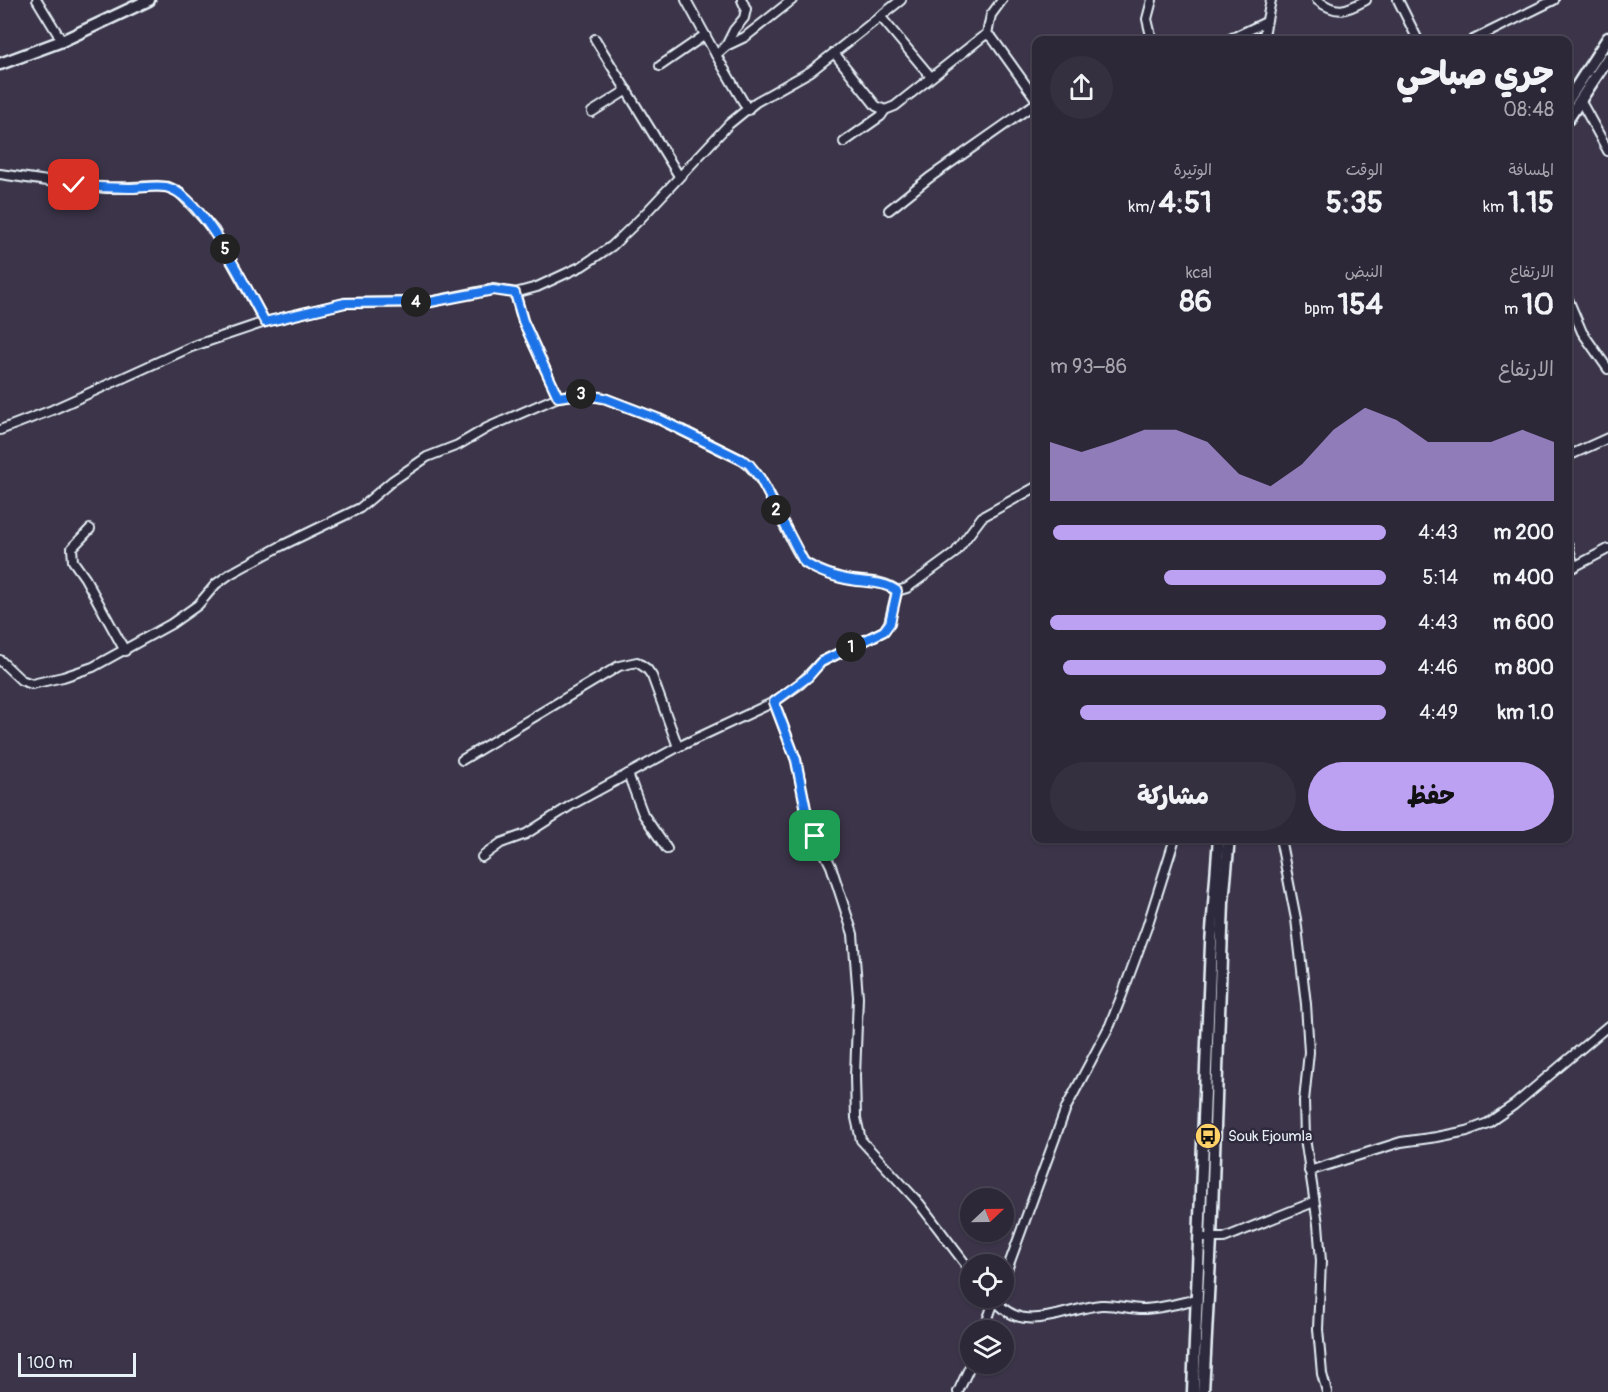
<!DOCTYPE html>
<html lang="ar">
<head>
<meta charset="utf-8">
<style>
	:root { --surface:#2d2838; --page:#353040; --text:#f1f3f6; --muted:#a7a6ae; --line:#484453; --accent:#bca0f2 }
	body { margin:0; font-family:Pangolin,"Playpen Sans Arabic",sans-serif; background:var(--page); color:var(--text); direction:rtl; height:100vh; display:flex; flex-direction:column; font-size:22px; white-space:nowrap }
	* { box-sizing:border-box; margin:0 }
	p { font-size:20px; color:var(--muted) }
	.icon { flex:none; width:33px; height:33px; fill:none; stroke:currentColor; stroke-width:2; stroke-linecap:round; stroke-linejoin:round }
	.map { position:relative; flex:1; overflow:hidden; direction:ltr }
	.sheet { position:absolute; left:1032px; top:36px; width:540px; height:807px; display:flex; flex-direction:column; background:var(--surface); border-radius:12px; box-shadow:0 2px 4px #0004,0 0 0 2px var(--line); direction:rtl }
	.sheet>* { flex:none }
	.needle { width:39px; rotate:68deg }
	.controls { position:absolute; left:960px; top:1188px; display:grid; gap:12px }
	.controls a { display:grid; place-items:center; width:54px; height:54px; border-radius:50%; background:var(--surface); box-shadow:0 2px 4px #0004,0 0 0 2px var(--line); font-size:30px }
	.scale { position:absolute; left:18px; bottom:15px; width:118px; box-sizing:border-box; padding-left:6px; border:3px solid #e8f1f8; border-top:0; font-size:16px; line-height:21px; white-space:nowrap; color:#e8f1f8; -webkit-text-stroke:4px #2f2a3d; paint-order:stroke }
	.pin { position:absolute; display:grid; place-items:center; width:51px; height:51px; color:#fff; margin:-26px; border-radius:12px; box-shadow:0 3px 9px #0006 }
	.km { position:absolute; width:30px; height:30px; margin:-15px; border-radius:50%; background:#222; color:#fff; font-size:16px; line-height:30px; text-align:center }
	.round { display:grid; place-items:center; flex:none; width:63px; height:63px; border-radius:32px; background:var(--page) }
	.summary { display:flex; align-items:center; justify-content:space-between; height:102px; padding:0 18px }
	h1 { font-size:33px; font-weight:800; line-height:45px }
	.stats { display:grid; grid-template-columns:repeat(3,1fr); gap:9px; height:102px; padding:6px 18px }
	.stats div { display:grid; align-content:center }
	.stats b { font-size:30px; font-weight:800 }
	.stats small { font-size:16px; font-weight:400 }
	.stats p { font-size:16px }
	.chart { height:168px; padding:12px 18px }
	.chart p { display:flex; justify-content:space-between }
	.chart svg { width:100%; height:108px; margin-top:6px; fill:var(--accent); opacity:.7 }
	.action { display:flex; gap:12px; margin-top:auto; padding:12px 18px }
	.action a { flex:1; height:69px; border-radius:36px; background:var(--accent); color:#111; font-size:24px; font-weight:800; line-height:69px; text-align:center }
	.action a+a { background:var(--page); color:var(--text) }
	ul { padding:0 18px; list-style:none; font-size:20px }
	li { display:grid; grid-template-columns:96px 72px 1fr; align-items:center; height:45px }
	li i { height:15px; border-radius:8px; background:var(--accent) }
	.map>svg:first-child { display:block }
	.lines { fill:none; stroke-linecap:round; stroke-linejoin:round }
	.minor-casing { stroke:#e8f1f8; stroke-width:12 }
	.secondary-casing { stroke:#e8f1f8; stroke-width:15 }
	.minor { stroke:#2f2a3d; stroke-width:8 }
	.secondary { stroke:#2f2a3d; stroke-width:10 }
	.route-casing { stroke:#fff; stroke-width:12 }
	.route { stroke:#1a73e8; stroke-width:8 }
	.labels { text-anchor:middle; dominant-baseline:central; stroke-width:5; stroke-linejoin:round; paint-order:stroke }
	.poi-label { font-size:15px; fill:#e8f1f8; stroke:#2f2a3d; text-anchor:start }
</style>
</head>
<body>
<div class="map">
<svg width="1608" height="1392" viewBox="0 0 1608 1392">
	<rect width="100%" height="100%" fill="#3c354a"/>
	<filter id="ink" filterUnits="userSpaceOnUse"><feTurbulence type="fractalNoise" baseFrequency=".0167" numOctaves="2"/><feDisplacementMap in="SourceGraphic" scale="12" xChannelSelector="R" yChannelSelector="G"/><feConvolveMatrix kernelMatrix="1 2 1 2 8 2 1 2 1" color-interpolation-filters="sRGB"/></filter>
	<g filter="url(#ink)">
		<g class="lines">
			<g class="minor-casing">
				<g id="minor">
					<path d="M 37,0 L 62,41"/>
					<path d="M 686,0 L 716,55"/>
					<path d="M 742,0 L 746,9 L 744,18 L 734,30 L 726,46 L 716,55 L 748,110"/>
					<path d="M 1317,0 C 1337,15 1346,11 1366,0"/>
					<path d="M 1398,0 L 1418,40"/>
					<path d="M 880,16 L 931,77"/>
					<path d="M 987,34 L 993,39 L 1036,99"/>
					<path d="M 987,34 L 991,15 L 1002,0"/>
					<path d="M 595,39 L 679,176"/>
					<path d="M 1152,40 L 1147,19 L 1152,0"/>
					<path d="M 1228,40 L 1266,22"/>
					<path d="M 1263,40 L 1271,0"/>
					<path d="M 1473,40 L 1554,0"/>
					<path d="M 726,46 L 745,37 L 792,0"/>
					<path d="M 835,54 L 876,106 L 885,110 L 895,106 L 981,38 L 987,34"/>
					<path d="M 660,66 L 705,35"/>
					<path d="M 1580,100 L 1608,151"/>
					<path d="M 592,112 L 627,90"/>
					<path d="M 844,142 L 881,116 L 885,110"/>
					<path d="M 0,174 L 74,185 L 107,188 L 157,186 L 168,187 L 179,192 L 214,230 L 265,322"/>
					<path d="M 889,210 L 929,178 L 1036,103"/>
					<path d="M 515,293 L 523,321 L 558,397"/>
					<path d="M 1568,299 L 1582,332 L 1608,369"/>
					<path d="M 0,430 L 52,410 L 191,347 L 265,322 L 345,303 L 430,302 L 493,289 L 515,293 L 537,287 L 582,266 L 612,246 L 640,219 L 729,124 L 756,102 L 811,71 L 901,0"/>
					<path d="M 1568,456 L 1608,438"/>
					<path d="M 90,529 L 72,548 L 73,561 L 85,578 L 125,651"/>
					<path d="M 1568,545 L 1574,567"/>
					<path d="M 1568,570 L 1608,549"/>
					<path d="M 0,660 L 21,680 L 32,684 L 63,677 L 93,667 L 171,624 L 198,605 L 216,584 L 230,574 L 281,546 L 360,508 L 392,481 L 427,457 L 458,445 L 487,428 L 558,397 L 580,394 L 604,398 L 659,419 L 742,460 C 770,479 783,533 804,562 C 816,570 837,578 852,580 C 868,582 884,580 897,591"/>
					<path d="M 774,702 L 796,760 L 808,820 L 831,866 L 853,934 L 858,997 L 855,1076 L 856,1118 L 861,1140 L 919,1203 L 970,1270"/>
					<path d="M 462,760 L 619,666 L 637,662 L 647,669 L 652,676 L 678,747"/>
					<path d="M 628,774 L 643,814 L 667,849"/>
					<path d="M 1280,838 L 1296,919 L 1306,1004 L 1309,1052 L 1304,1101 L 1305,1138 L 1318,1224 L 1321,1261 L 1318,1329 L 1322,1374 L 1327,1392"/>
					<path d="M 482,857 L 501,843 L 526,834 L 573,804 L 678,747 L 774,702 L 800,684 L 821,662 L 884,631 L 889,623 L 897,591 L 907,588 L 955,553 L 982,517 L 1036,487"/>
					<path d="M 1309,1171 L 1401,1142 L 1437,1137 L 1467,1131 L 1488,1123 L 1514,1105 L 1608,1026"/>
					<path d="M 1200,1238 L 1224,1238 L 1314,1202"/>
					<path d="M 1004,1278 L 1066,1108 L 1110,1025 L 1122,995 L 1147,927 L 1175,838"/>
					<path d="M 994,1298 C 1021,1337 1063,1309 1101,1305 C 1115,1304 1129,1309 1142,1309 C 1161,1309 1179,1303 1197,1299"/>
					<path d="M 984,1330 L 995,1298"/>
					<path d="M 958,1392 L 971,1364"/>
				</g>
			</g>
			<g class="secondary-casing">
				<g id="secondary">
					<path d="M 0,64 L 62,41 L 149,0"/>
					<path d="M 1568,100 L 1608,38"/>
					<path d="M 1568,119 L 1608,58"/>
					<path d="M 1193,1392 L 1211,944 L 1219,838"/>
					<path d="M 1203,1392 L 1211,1239 L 1223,902 L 1229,838"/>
				</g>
			</g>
			<use href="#minor" class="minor"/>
			<use href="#secondary" class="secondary"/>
		</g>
	</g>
	<g class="lines" filter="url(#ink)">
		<g class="route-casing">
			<path id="route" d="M 74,185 C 92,187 111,188 129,188 C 141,188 154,185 166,187 C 202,194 247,290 265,322 L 345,303 L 430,302 L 493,290 L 515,293 L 523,321 L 558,397 L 580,394 L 604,398 L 659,419 L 742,460 L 749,464 L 760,478 L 804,562 C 816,571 837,578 852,580 C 868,583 883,581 897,591 L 890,623 L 884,631 L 821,662 L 808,677 L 774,702 L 796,760 L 808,820 L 815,836"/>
		</g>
		<use href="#route" class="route"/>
	</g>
	<defs>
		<g id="bus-disc" transform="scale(1.35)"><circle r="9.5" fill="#ffd166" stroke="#2f2a3d"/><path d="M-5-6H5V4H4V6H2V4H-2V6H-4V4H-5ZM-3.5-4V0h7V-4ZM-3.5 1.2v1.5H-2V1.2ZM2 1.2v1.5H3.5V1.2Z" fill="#111"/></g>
	</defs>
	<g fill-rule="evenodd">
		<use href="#bus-disc" x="1208" y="1136"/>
	</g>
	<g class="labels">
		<g class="poi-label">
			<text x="1228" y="1136">Souk Ejoumla</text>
		</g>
	</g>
</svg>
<div class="controls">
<a><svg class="needle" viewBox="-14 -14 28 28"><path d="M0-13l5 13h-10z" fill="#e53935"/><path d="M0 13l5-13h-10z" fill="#a7a6ae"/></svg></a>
<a><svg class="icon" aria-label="locate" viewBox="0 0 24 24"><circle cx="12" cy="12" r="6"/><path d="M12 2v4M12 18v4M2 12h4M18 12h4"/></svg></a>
<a><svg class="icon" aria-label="layers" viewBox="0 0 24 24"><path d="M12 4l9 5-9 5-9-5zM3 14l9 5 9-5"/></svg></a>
</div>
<div class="scale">100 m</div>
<div class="pin" style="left:815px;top:836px;background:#1e9e55"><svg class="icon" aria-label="arrive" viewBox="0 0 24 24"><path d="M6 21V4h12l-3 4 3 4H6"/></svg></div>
<div class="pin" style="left:74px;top:185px;background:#d93025"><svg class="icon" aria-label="check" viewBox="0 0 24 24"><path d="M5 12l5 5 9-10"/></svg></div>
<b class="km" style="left:851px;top:647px">1</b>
<b class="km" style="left:776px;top:510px">2</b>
<b class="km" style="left:581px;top:394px">3</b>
<b class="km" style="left:416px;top:302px">4</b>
<b class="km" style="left:225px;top:249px">5</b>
<section class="sheet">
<div class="summary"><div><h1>جري صباحي</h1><p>08:48</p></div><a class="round"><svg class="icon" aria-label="share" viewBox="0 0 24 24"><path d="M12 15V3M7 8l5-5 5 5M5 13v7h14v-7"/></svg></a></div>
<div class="stats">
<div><p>المسافة</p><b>1.15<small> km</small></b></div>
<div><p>الوقت</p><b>5:35</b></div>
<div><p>الوتيرة</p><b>4:51<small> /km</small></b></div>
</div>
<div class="stats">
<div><p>الارتفاع</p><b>10<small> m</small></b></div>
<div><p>النبض</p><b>154<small> bpm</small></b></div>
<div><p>kcal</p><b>86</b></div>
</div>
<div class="chart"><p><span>الارتفاع</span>86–93 m</p>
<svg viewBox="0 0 160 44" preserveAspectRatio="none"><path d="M0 44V20L10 24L20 20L30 15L40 15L50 20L60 33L70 38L80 29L90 15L100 6L110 11L120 20L130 20L140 20L150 15L160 20V44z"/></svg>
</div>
<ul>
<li><b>200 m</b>4:43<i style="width:99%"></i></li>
<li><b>400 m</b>5:14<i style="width:66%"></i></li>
<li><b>600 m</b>4:43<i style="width:100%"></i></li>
<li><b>800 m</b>4:46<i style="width:96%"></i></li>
<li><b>1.0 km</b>4:49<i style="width:91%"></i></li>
</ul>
<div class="action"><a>حفظ</a><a>مشاركة</a></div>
</section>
</div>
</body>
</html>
